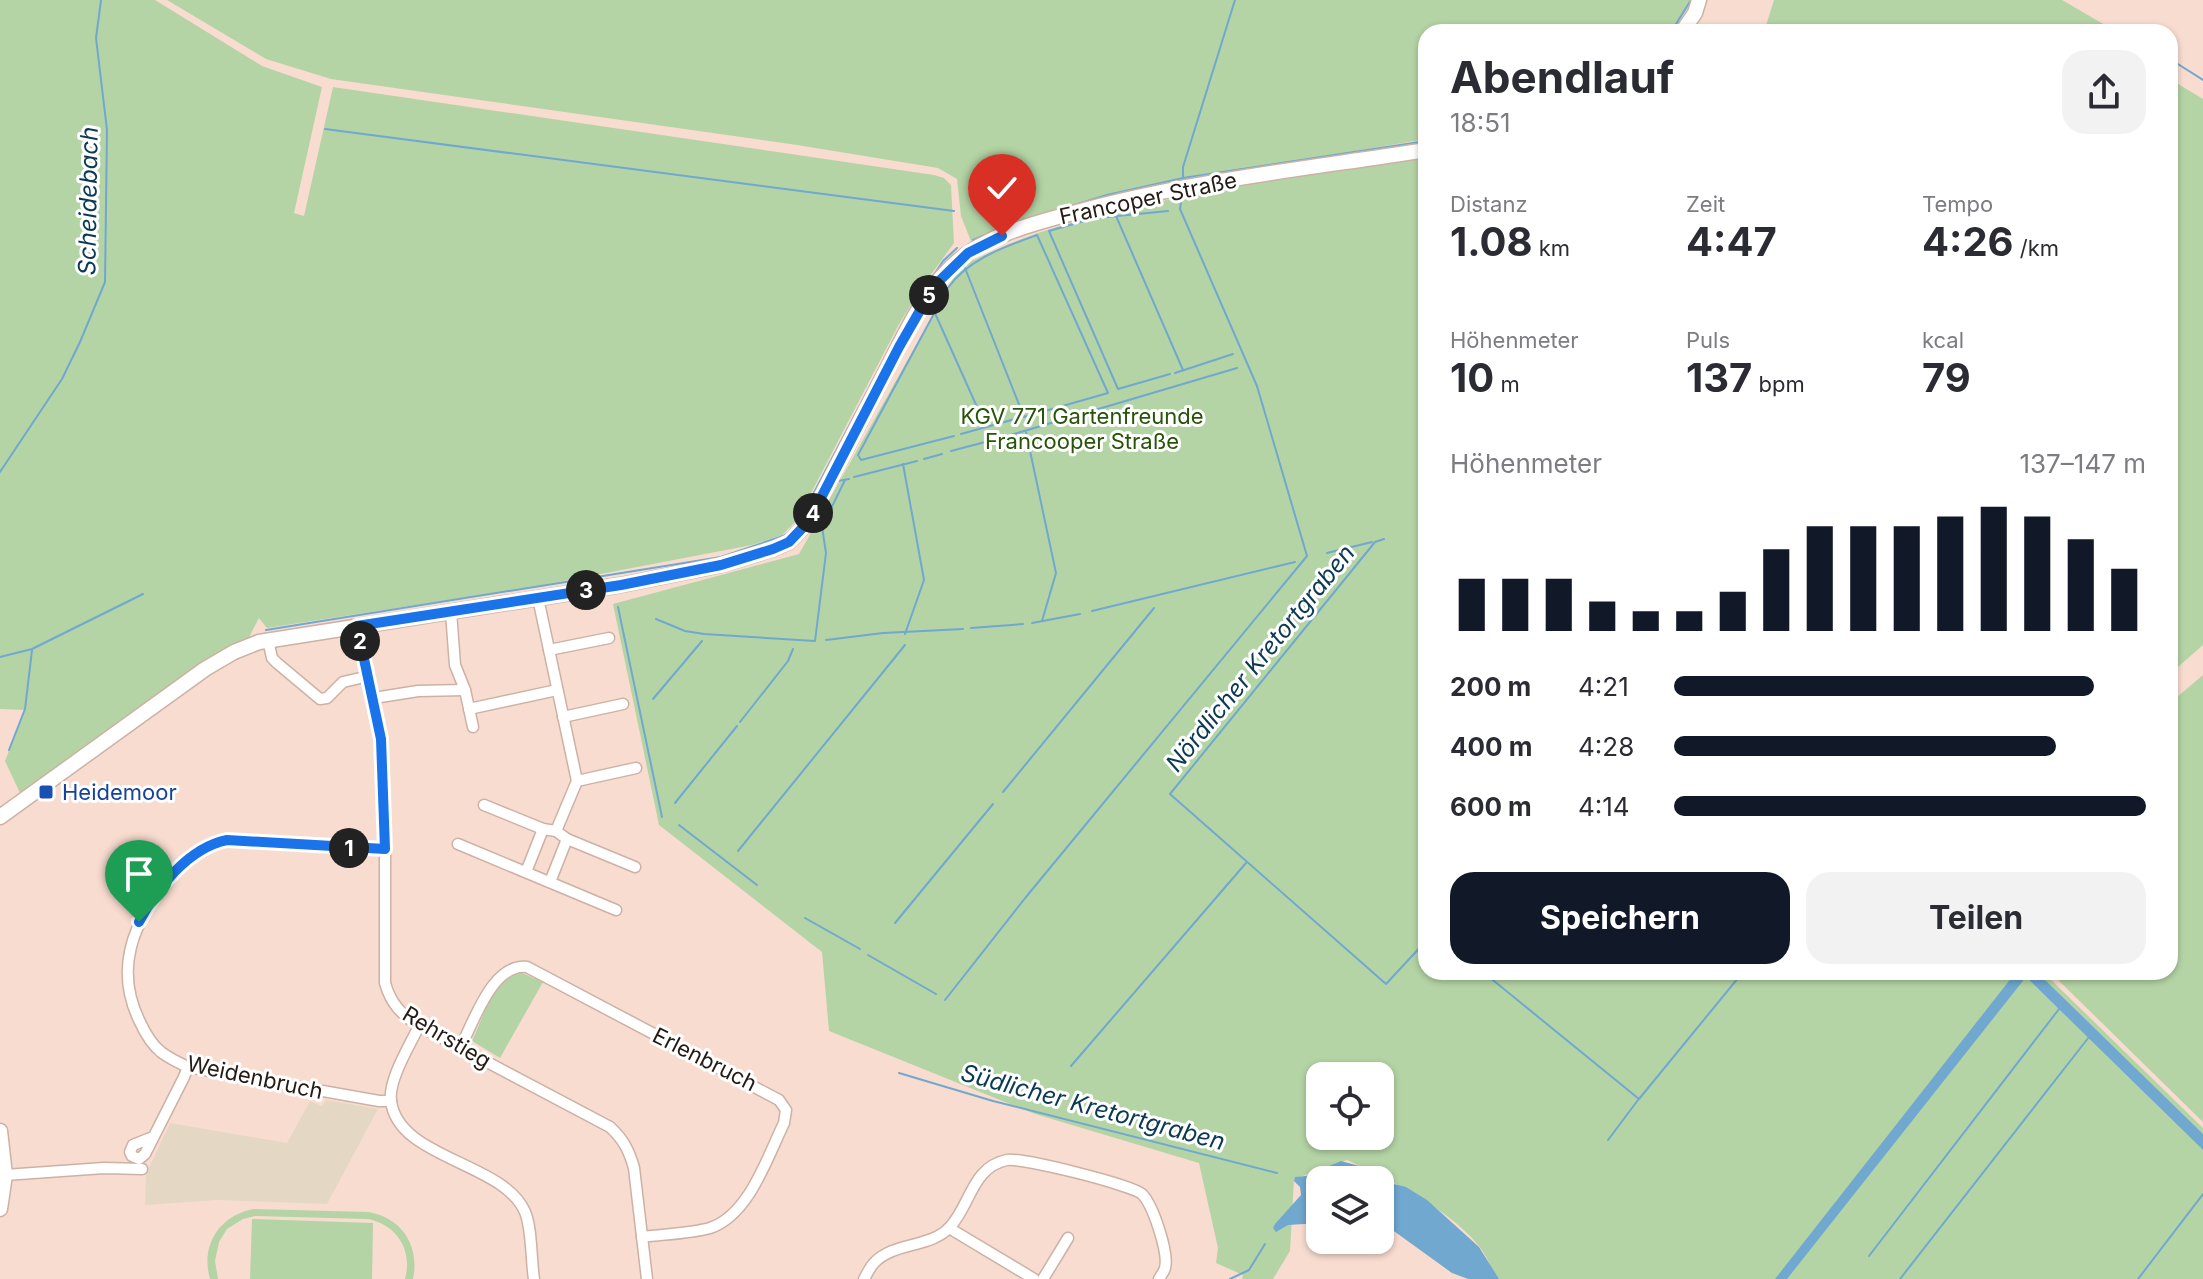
<!DOCTYPE html>
<html lang="de">
<head>
<meta charset="utf-8">
<style>
	:root { --surface:#fff; --page:#f2f2f3; --text:#2b2b33; --muted:#7c7c81; --accent:#111827 }
	body { margin:0; font-family:Inter,sans-serif; background:var(--page); color:var(--text); height:100vh; display:flex; flex-direction:column; font-size:30px; white-space:nowrap }
	* { box-sizing:border-box; margin:0 }
	p { font-size:26px; color:var(--muted) }
	.icon { flex:none; width:44px; height:44px; fill:none; stroke:currentColor; stroke-width:2; stroke-linecap:round; stroke-linejoin:round }
	.map { position:relative; flex:1; overflow:hidden }
	.side { position:absolute; left:1418px; top:24px; width:760px; height:956px; display:flex; flex-direction:column; background:var(--surface); border-radius:24px; box-shadow:0 2px 6px #0004 }
	.side>* { flex:none }
	.tools { position:absolute; left:1306px; top:1062px; display:grid; gap:16px }
	.tools a { display:grid; place-items:center; width:88px; height:88px; border-radius:16px; background:var(--surface); box-shadow:0 2px 6px #0004; font-size:40px }
	.pin { position:absolute; display:grid; place-items:center; width:68px; height:68px; color:#fff; margin:-82px -34px; border-radius:50% 50% 50% 0; rotate:-45deg; box-shadow:0 0 8px #0007 }
	.pin .icon { rotate:45deg }
	.km { position:absolute; width:40px; height:40px; margin:-20px; border-radius:50%; background:#222; color:#fff; font-size:22px; line-height:40px; text-align:center }
	.round { display:grid; place-items:center; flex:none; width:84px; height:84px; border-radius:24px; background:var(--page) }
	.overview { display:flex; align-items:center; justify-content:space-between; height:136px; padding:0 32px }
	h1 { font-size:44px; font-weight:700; line-height:60px }
	.metrics { display:grid; grid-template-columns:repeat(3,1fr); gap:12px; height:136px; padding:8px 32px }
	.metrics div { display:grid; align-content:center }
	.metrics b { font-size:40px; font-weight:700 }
	.metrics small { font-size:22px; font-weight:400 }
	.metrics p { font-size:22px }
	.chart { height:224px; padding:16px 32px }
	.chart p { display:flex; justify-content:space-between }
	.chart svg { width:100%; height:144px; margin-top:8px; stroke:var(--accent); stroke-width:6 }
	.button { display:flex; gap:16px; margin-top:auto; padding:16px 32px }
	.button a { flex:1; height:92px; border-radius:24px; background:var(--accent); color:#fff; font-size:32px; font-weight:700; line-height:92px; text-align:center }
	.button a+a { background:var(--page); color:var(--text) }
	ul { padding:0 32px; list-style:none; font-size:26px }
	li { display:grid; grid-template-columns:128px 96px 1fr; align-items:center; height:60px }
	li i { height:20px; border-radius:10px; background:var(--accent) }
	.map>svg:first-child { display:block }
	.commercial { fill:#e4d8c4 }
	.green { fill:#b4d4a5; fill-rule:evenodd }
	.water { fill:#70a8d0 }
	.lines { fill:none; stroke-linecap:round; stroke-linejoin:round }
	.stream { stroke:#70a8d0; stroke-width:2 }
	.street-casing { stroke:#cdb1a5; stroke-width:13 }
	.secondary-casing { stroke:#cdb1a5; stroke-width:17 }
	.street { stroke:#fff; stroke-width:10 }
	.secondary { stroke:#fff; stroke-width:14 }
	.route-casing { stroke:#fff; stroke-width:16 }
	.route { stroke:#1a73e8; stroke-width:10 }
	.transit-dot { fill:#1a4fb4; stroke:#fff; stroke-width:3 }
	.labels { text-anchor:middle; dominant-baseline:central; stroke-width:6; stroke-linejoin:round; paint-order:stroke }
	.street-label { font-size:22px; fill:#251b16; stroke:#fff }
	.park-label { font-size:22px; fill:#275408; stroke:#fff }
	.transit-label { font-size:22px; fill:#164399; stroke:#fff; text-anchor:start }
	.water-label { font-size:24px; font-style:italic; fill:#0b3954; stroke:#fff }
</style>
</head>
<body>
<div class="map">
<svg width="2203" height="1279" viewBox="0 0 2203 1279">
	<rect width="100%" height="100%" fill="#f9dcd0"/>
	<path class="commercial" d="M 326,1100 L 378,1109 L 327,1204 L 218,1200 L 145,1205 L 146,1174 L 170,1123 L 287,1143 L 310,1101 L 322,1106 Z"/>
	<g class="green">
		<path d="M 0,0 L 155,0 L 262,66 L 322,87 L 294,213 L 304,216 L 333,87 L 934,175 L 944,178 L 951,185 L 954,243 L 919,291 L 898,326 L 797,520 L 782,535 L 752,545 L 533,587 L 267,628 L 259,618 L 247,641 L 155,706 L 20,793 L 5,761 L 25,710 L 0,709 Z"/>
		<path d="M 167,0 L 1692,0 L 1673,32 L 1426,32 L 1426,139 L 1215,175 L 972,244 L 961,216 L 957,179 L 938,168 L 797,145 L 331,79 L 266,59 Z"/>
		<path d="M 1774,0 L 2062,0 L 2117,32 L 1764,32 Z"/>
		<path d="M 2170,79 L 2203,99 L 2203,645 L 2170,674 Z"/>
		<path d="M 1426,153 L 1426,972 L 2021,972 L 2203,1150 L 2203,1279 L 1493,1279 C 1491,1228 1389,1179 1347,1160 L 1294,1179 L 1290,1251 L 1273,1279 L 1242,1279 L 1243,1275 L 1216,1263 L 1218,1248 L 1199,1163 L 1035,1114 L 829,1031 L 822,952 L 659,825 L 613,604 L 799,554 L 959,268 C 1033,227 1105,213 1186,196 L 1202,189 ZM 1320,1076 L 1380,1076 L 1380,1136 L 1320,1136 Z"/>
		<path d="M 2203,675 L 2203,1122 L 2050,972 L 2170,972 L 2170,703 Z"/>
		<path d="M 2037,972 L 2043,972 L 2203,1128 L 2203,1135 Z"/>
		<path d="M 522,973 L 543,982 L 500,1058 L 472,1041 C 483,1018 494,976 522,973 Z"/>
		<path d="M 254,1209 L 369,1212 C 402,1218 420,1246 413,1279 L 405,1279 C 413,1250 397,1225 368,1219 L 255,1216 L 243,1219 L 227,1229 L 219,1242 L 215,1261 L 218,1279 L 210,1279 C 200,1245 220,1215 254,1209 Z"/>
		<path d="M 252,1219 L 373,1223 L 372,1279 L 250,1279 Z"/>
	</g>
	<g class="water">
		<path d="M 2016,972 L 2037,972 L 2203,1134 L 2203,1150 L 2026,977 L 1787,1279 L 1775,1279 Z"/>
		<path d="M 1341,1161 L 1359,1166 L 1382,1181 L 1406,1187 L 1427,1200 L 1479,1247 L 1499,1279 L 1468,1279 L 1452,1273 L 1380,1221 L 1380,1180 L 1320,1180 L 1320,1223 L 1288,1225 L 1276,1232 L 1273,1228 L 1275,1224 L 1301,1195 L 1300,1187 L 1294,1181 L 1295,1177 L 1306,1176 Z"/>
	</g>
	<g class="lines">
		<g class="stream">
			<path d="M 1671,32 L 1691,0"/>
			<path d="M 2170,59 L 2203,80"/>
			<path d="M 325,129 L 954,211"/>
			<path d="M 1183,177 L 1183,167 L 1235,0"/>
			<path d="M 1116,216 L 1183,370"/>
			<path d="M 1097,218 L 1168,211"/>
			<path d="M 1084,221 L 1049,231 L 1118,389 L 1170,374"/>
			<path d="M 1012,224 L 1107,195 L 1183,178 L 1426,141"/>
			<path d="M 973,240 L 992,232"/>
			<path d="M 947,289 C 968,259 1004,247 1037,235 L 1108,393 L 1024,417 L 965,268"/>
			<path d="M 944,295 L 858,455 L 861,460 L 954,436"/>
			<path d="M 934,311 L 986,427"/>
			<path d="M 908,314 L 943,261 L 957,248"/>
			<path d="M 1175,373 L 1233,354"/>
			<path d="M 1026,432 L 1056,573 L 1042,621"/>
			<path d="M 961,434 L 1015,419"/>
			<path d="M 997,439 L 1237,368"/>
			<path d="M 951,451 L 989,441"/>
			<path d="M 924,459 L 942,454"/>
			<path d="M 903,464 L 924,580 L 905,634"/>
			<path d="M 0,472 L 62,379 L 80,342 L 105,282 L 107,130 L 96,38 L 101,0"/>
			<path d="M 854,477 L 917,461"/>
			<path d="M 838,481 L 849,479"/>
			<path d="M 798,523 L 899,331"/>
			<path d="M 1384,539 L 1375,542 L 1170,794 L 1386,984 L 1426,941"/>
			<path d="M 1327,553 L 1372,542"/>
			<path d="M 618,607 L 662,817"/>
			<path d="M 1092,611 L 1295,562"/>
			<path d="M 656,619 L 685,631 L 704,634 L 815,641 L 826,553 L 822,527 L 845,480"/>
			<path d="M 1032,623 L 1080,614"/>
			<path d="M 971,628 L 1023,624"/>
			<path d="M 266,630 L 721,557 L 783,536 L 791,531"/>
			<path d="M 826,640 L 883,633 L 963,629"/>
			<path d="M 0,657 L 32,649 L 143,594"/>
			<path d="M 653,699 L 702,641"/>
			<path d="M 740,722 L 788,661 L 793,649"/>
			<path d="M 9,750 L 25,709 L 32,650"/>
			<path d="M 1003,792 L 1154,608"/>
			<path d="M 675,803 L 737,726"/>
			<path d="M 679,825 L 757,885"/>
			<path d="M 738,851 L 905,645"/>
			<path d="M 805,918 L 860,949"/>
			<path d="M 895,923 L 993,804"/>
			<path d="M 868,955 L 936,994"/>
			<path d="M 1483,972 L 1639,1099 L 1743,972"/>
			<path d="M 945,1000 L 1026,897 L 1307,556 L 1257,386 L 1180,209 L 1181,202"/>
			<path d="M 1071,1066 L 1246,863"/>
			<path d="M 899,1073 L 993,1101 L 1277,1173"/>
			<path d="M 1608,1140 L 1638,1100"/>
			<path d="M 1869,1256 L 2059,1009"/>
			<path d="M 1230,1279 L 1249,1270 L 1265,1244"/>
			<path d="M 1900,1279 L 2089,1037"/>
			<path d="M 2138,1279 L 2203,1194"/>
		</g>
		<g class="street-casing">
			<g id="street">
				<path d="M 538,598 L 577,781 L 636,768"/>
				<path d="M 451,612 L 455,665 L 465,690 L 473,727"/>
				<path d="M 357,626 L 381,739 L 385,851 L 385,983 C 391,1004 401,1014 419,1026 L 610,1127 C 623,1139 629,1150 634,1168 L 647,1279"/>
				<path d="M 268,640 L 272,658 L 277,663 L 320,699 L 327,698 L 343,682 L 369,676"/>
				<path d="M 549,650 L 609,638"/>
				<path d="M 374,698 L 418,691 L 465,690"/>
				<path d="M 469,709 L 557,690"/>
				<path d="M 563,717 L 623,704"/>
				<path d="M 484,805 L 543,829 L 556,831 L 567,839 L 635,867"/>
				<path d="M 556,831 L 577,781"/>
				<path d="M 458,844 L 616,910"/>
				<path d="M 385,849 L 227,840 C 200,845 186,861 168,881 C 132,923 114,970 140,1022 C 145,1033 151,1044 161,1052 C 169,1058 179,1063 188,1067 L 379,1101 L 391,1101"/>
				<path d="M 526,872 L 543,829"/>
				<path d="M 550,882 L 567,839"/>
				<path d="M 419,1026 C 410,1045 388,1080 391,1101 C 398,1159 504,1162 525,1212 C 532,1228 531,1260 534,1279"/>
				<path d="M 460,1048 C 474,1022 492,963 527,967 L 779,1100 L 786,1110 L 784,1123 C 767,1158 749,1215 710,1228 C 688,1234 664,1234 642,1237"/>
				<path d="M 153,1137 L 133,1145 L 130,1152 L 132,1156 L 139,1159 L 145,1154 L 184,1077 L 188,1067"/>
				<path d="M 5,1175 L 104,1168 L 142,1169"/>
				<path d="M 949,1228 L 1034,1279"/>
				<path d="M 864,1279 C 867,1274 870,1267 874,1263 C 893,1242 931,1248 950,1227 C 971,1204 972,1167 1007,1160 C 1021,1157 1132,1185 1142,1194 C 1153,1205 1169,1253 1165,1268 C 1164,1272 1161,1275 1159,1279"/>
				<path d="M 1043,1279 L 1068,1238"/>
			</g>
		</g>
		<g class="secondary-casing">
			<g id="secondary">
				<path d="M 1682,32 L 1695,13 L 1699,0"/>
				<path d="M 0,817 L 205,669 L 234,652 L 259,642 L 621,585 L 721,565 L 773,549 L 789,542 L 809,521 C 834,472 859,424 884,375 C 902,340 920,299 947,271 C 981,235 1038,222 1084,210 C 1196,180 1312,168 1426,150"/>
				<path d="M 0,1131 L 5,1175 L 0,1209"/>
			</g>
		</g>
		<use href="#street" class="street"/>
		<use href="#secondary" class="secondary"/>
	</g>
	<g class="lines">
		<g class="route-casing">
			<path id="route" d="M 139,922 C 157,888 188,848 227,840 L 385,849 L 381,739 L 357,626 L 621,585 L 721,565 L 773,549 L 789,542 L 809,521 L 899,347 L 934,286 L 968,253 L 1002,236"/>
		</g>
		<use href="#route" class="route"/>
	</g>
	<rect class="transit-dot" x="38" y="784" width="16" height="16" rx="4"/>
	<g class="labels">
		<g class="street-label">
			<text transform="translate(1148 198) rotate(-12)">Francoper Straße</text>
			<text transform="translate(447 1037) rotate(31)">Rehrstieg</text>
			<text transform="translate(705 1059) rotate(27)">Erlenbruch</text>
			<text transform="translate(255 1077) rotate(12)">Weidenbruch</text>
		</g>
		<g class="park-label">
			<text x="1082" y="416">KGV 771 Gartenfreunde<tspan x="1082" dy="25">Francooper Straße</tspan></text>
		</g>
		<g class="transit-label">
			<text x="62" y="792">Heidemoor</text>
		</g>
		<g class="water-label">
			<text transform="translate(88 201) rotate(-89)">Scheidebach</text>
			<text transform="translate(1260 658) rotate(-51)">Nördlicher Kretortgraben</text>
			<text transform="translate(1093 1107) rotate(15)">Südlicher Kretortgraben</text>
		</g>
	</g>
</svg>
<div class="tools">
<a><svg class="icon" aria-label="locate" viewBox="0 0 24 24"><circle cx="12" cy="12" r="6"/><path d="M12 2v4M12 18v4M2 12h4M18 12h4"/></svg></a>
<a><svg class="icon" aria-label="layers" viewBox="0 0 24 24"><path d="M12 4l9 5-9 5-9-5zM3 14l9 5 9-5"/></svg></a>
</div>
<div class="pin" style="left:139px;top:922px;background:#1e9e55"><svg class="icon" aria-label="arrive" viewBox="0 0 24 24"><path d="M6 21V4h12l-3 4 3 4H6"/></svg></div>
<div class="pin" style="left:1002px;top:236px;background:#d93025"><svg class="icon" aria-label="check" viewBox="0 0 24 24"><path d="M5 12l5 5 9-10"/></svg></div>
<b class="km" style="left:349px;top:848px">1</b>
<b class="km" style="left:360px;top:641px">2</b>
<b class="km" style="left:586px;top:590px">3</b>
<b class="km" style="left:813px;top:513px">4</b>
<b class="km" style="left:929px;top:295px">5</b>
<section class="side">
<div class="overview"><div><h1>Abendlauf</h1><p>18:51</p></div><a class="round"><svg class="icon" aria-label="share" viewBox="0 0 24 24"><path d="M12 15V3M7 8l5-5 5 5M5 13v7h14v-7"/></svg></a></div>
<div class="metrics">
<div><p>Distanz</p><b>1.08<small> km</small></b></div>
<div><p>Zeit</p><b>4:47</b></div>
<div><p>Tempo</p><b>4:26<small> /km</small></b></div>
</div>
<div class="metrics">
<div><p>Höhenmeter</p><b>10<small> m</small></b></div>
<div><p>Puls</p><b>137<small> bpm</small></b></div>
<div><p>kcal</p><b>79</b></div>
</div>
<div class="chart"><p><span>Höhenmeter</span>137–147 m</p>
<svg viewBox="0 0 160 44" preserveAspectRatio="none"><path d="M5 44V28M15 44V28M25 44V28M35 44V35M45 44V38M55 44V38M65 44V32M75 44V19M85 44V12M95 44V12M105 44V12M115 44V9M125 44V6M135 44V9M145 44V16M155 44V25"/></svg>
</div>
<ul>
<li><b>200 m</b>4:21<i style="width:89%"></i></li>
<li><b>400 m</b>4:28<i style="width:81%"></i></li>
<li><b>600 m</b>4:14<i style="width:100%"></i></li>
</ul>
<div class="button"><a>Speichern</a><a>Teilen</a></div>
</section>
</div>
</body>
</html>
